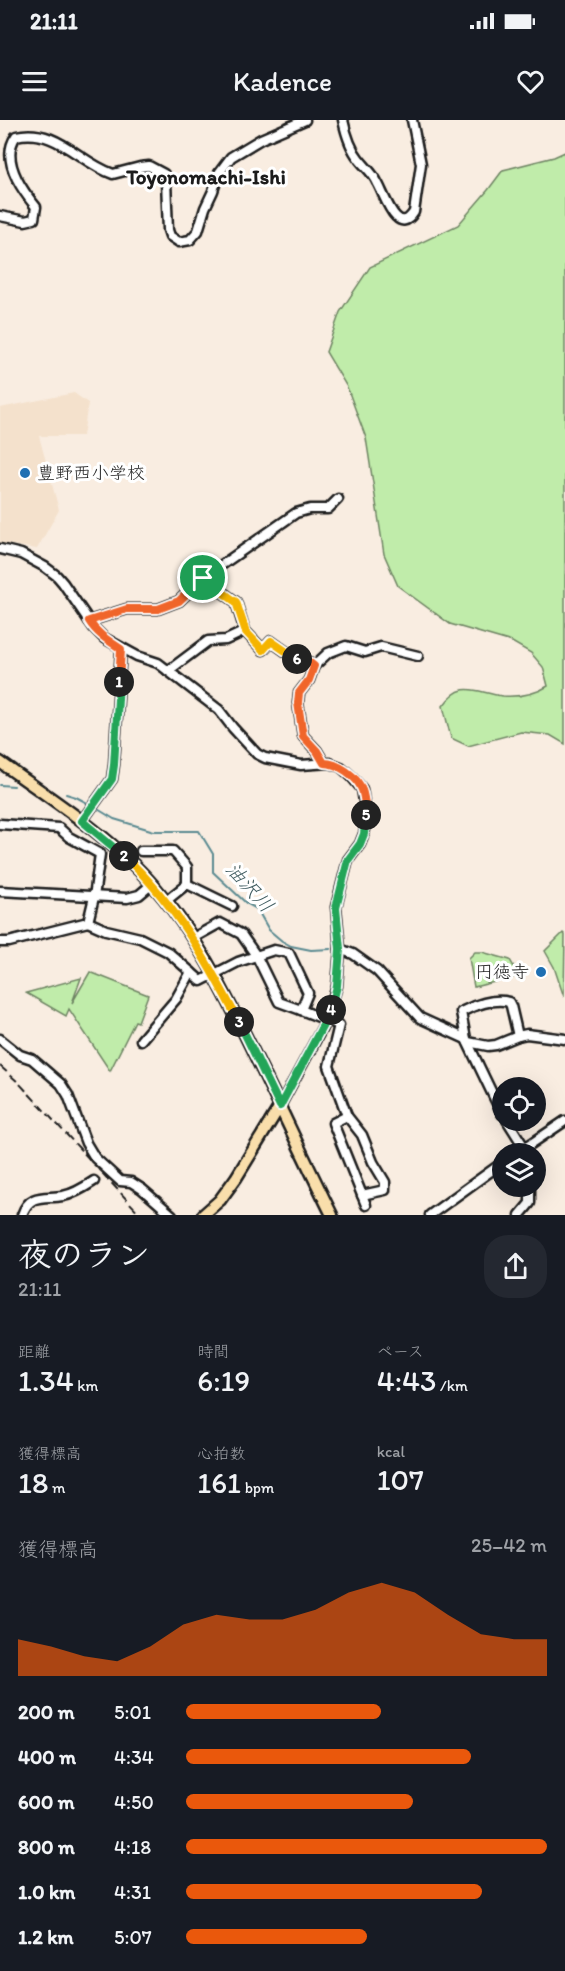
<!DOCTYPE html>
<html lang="ja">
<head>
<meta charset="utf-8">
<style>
	:root { --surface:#171b24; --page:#242831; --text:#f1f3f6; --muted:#9ea1a6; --accent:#ea580c }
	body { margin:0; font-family:Itim,"Klee One",sans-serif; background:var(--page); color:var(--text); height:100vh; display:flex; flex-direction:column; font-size:22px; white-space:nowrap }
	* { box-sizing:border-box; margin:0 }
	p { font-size:20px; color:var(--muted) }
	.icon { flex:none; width:33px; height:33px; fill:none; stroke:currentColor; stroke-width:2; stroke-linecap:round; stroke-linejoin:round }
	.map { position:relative; height:1095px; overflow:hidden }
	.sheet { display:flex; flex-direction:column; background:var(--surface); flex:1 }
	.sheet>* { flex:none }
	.controls { position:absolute; left:492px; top:957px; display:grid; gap:12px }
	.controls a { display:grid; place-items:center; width:54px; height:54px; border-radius:50%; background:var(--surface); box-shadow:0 6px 24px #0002; font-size:30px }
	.pin { position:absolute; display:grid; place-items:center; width:51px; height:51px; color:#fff; margin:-26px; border:3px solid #fff; border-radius:50%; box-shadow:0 2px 6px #0007 }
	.km { position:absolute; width:30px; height:30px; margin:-15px; border-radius:50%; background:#222; color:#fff; font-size:16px; line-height:30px; text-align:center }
	.round { display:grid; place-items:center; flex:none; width:63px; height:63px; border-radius:24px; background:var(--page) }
	.head { display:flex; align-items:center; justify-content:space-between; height:102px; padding:0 18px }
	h1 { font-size:33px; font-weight:600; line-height:45px }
	.stats { display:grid; grid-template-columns:repeat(3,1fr); gap:9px; height:102px; padding:6px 18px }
	.stats div { display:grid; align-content:center }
	.stats b { font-size:30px; font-weight:600 }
	.stats small { font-size:16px; font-weight:400 }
	.stats p { font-size:16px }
	.chart { height:168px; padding:12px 18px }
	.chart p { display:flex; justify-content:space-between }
	.chart svg { width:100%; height:108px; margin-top:6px; fill:var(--accent); opacity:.7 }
	ul { padding:0 18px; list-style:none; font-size:20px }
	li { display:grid; grid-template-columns:96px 72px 1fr; align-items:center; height:45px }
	li i { height:15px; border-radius:8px; background:var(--accent) }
	.status { display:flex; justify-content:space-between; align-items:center; height:42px; padding:0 30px; background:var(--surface); direction:ltr }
	.status svg { height:16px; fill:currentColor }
	header { display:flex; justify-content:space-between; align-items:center; height:78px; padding:0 18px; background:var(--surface); font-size:27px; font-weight:600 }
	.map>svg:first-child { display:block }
	.built { fill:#f4e1cc }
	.green { fill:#c0ecaa; stroke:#6e8463; stroke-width:1.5 }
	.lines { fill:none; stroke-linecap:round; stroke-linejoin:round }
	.stream { stroke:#5a8a91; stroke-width:2 }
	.minor-casing { stroke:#1c1c1c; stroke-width:13 }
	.major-casing { stroke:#1c1c1c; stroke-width:15 }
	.minor { stroke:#fff; stroke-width:8 }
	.major { stroke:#f9deab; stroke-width:10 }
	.rail { stroke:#1c1c1c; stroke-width:2; stroke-dasharray:9 4.5; stroke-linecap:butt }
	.split-1-casing { stroke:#fff; stroke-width:12 }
	.split-2-casing { stroke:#fff; stroke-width:12 }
	.split-3-casing { stroke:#fff; stroke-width:12 }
	.split-4-casing { stroke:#fff; stroke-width:12 }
	.split-5-casing { stroke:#fff; stroke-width:12 }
	.split-6-casing { stroke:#fff; stroke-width:12 }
	.split-7-casing { stroke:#fff; stroke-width:12 }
	.split-1 { stroke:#f0652b; stroke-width:8 }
	.split-2 { stroke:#22a559; stroke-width:8 }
	.split-3 { stroke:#f5b400; stroke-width:8 }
	.split-4 { stroke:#22a559; stroke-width:8 }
	.split-5 { stroke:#22a559; stroke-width:8 }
	.split-6 { stroke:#f0652b; stroke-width:8 }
	.split-7 { stroke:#f5b400; stroke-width:8 }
	.poi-dot { fill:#1f6fb2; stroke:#fff; stroke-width:2 }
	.labels { text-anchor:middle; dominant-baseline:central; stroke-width:6; stroke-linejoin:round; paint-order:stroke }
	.poi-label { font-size:18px; fill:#1c1c1c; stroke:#fff; text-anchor:start }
	.water-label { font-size:20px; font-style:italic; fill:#405c60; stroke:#fff }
	.quarter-label { font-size:21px; font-weight:bold; fill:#1c1c1c; stroke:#fff }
</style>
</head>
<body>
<div class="status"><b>21:11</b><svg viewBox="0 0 49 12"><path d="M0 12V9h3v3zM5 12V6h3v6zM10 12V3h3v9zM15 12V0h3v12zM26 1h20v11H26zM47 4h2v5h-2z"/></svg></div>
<header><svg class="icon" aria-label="menu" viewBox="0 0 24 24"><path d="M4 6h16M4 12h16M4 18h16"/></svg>Kadence<svg class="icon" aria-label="heart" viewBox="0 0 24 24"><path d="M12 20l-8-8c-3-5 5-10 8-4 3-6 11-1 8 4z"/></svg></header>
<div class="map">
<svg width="565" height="1095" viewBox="0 0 565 1095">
	<rect width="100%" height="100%" fill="#f9ede1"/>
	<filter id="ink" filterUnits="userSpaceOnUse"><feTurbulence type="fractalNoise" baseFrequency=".0167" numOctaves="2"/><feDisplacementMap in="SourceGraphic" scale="12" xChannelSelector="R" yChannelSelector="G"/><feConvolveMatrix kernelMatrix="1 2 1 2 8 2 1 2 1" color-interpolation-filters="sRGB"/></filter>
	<g filter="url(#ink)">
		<path class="built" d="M 74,273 L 88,283 L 83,316 L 39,316 L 59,390 L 37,429 L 0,423 L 0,288 Z"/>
		<g class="green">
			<path d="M 565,32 L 565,624 L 550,615 L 521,612 L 468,626 L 451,618 L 443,586 C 463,558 476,573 503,576 C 520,577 534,575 548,566 L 543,547 L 531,533 L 512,522 L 450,504 L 398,466 L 384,434 L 366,318 L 347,267 L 326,232 L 340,192 L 370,147 L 458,105 L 488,70 L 503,50 L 554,37 Z"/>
			<path d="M 563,813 L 565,815 L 564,877 L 554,847 L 545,831 Z"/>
			<path d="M 475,832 L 482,832 L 510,840 L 519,856 L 474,867 L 469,838 Z"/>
			<path d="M 90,852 L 148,875 L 138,902 L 135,901 L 110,951 L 69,889 L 66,896 L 26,873 L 81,858 L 72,883 Z"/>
		</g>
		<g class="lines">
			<g class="stream">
				<path d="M 0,665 L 14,666"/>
				<path d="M 66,674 L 76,677 L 91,685"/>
				<path d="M 96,688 L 114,699 L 154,711 L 199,711 L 213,734 L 213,752 L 246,783 L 257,789 L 269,810 L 282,821 L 291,826 L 311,830 L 331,829"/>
			</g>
			<g class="minor-casing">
				<g id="minor">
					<path d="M 343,0 C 346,14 350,28 359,39 C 365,47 373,53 377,62 C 384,73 397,119 414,92 L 421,44 L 412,0"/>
					<path d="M 0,96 L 25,101 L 34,99 L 36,87 C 21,69 0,39 16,16 C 57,7 78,42 113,54 L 140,47 L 149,46 L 164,54 L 166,61 L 168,110 L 170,116 L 179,122 L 190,120 L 198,111 L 205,88 L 213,71 L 219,53 L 231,37 L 261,19 L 305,0"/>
					<path d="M 0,429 L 21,434 L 45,447 L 57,456 L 63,463 L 94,508 L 104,518 L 137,536 L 158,543 L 219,590 L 233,608 L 257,634 L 265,638 L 301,645 L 330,643 L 341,647 L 352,657 L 362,669 L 367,700 L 364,714 L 360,724 L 348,740 L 336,787 L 340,829 L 337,866 L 327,899 L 280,986"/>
					<path d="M 203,458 L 236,482 L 245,511 L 263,530 L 271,521 L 295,538 L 309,542 L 314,546 L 309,560 L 299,573 L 298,583 L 303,616 L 317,631 L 324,643"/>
					<path d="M 89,501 L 127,489 L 158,489 L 179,481 L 203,458 L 296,393 L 310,389 L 328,389 L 338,379"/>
					<path d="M 314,546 L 328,533 L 346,526 L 365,532 L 381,527 L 418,536"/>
					<path d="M 168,551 L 208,521 L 226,520 L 245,511"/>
					<path d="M 82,701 L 112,659 L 114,645 L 121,529"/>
					<path d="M 0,704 L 59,708 L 69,717 L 100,734 L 94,777 L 88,802"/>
					<path d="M 141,731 L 173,731 L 187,747 L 187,764"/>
					<path d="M 0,771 L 127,778 L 139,775 L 152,764"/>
					<path d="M 166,781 L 187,764 L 232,786"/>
					<path d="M 193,818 L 220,803 L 241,814 L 257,837 L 279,882 L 301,890"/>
					<path d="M 0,822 L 9,822 L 88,802 L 106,810 L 140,818 L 168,832 L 201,861 L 238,842 L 274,830 L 289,833 L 308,873 L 301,890 L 339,905 L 329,946 L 347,996 L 362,1015 L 373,1042 L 385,1062 L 385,1070 L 362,1075"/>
					<path d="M 340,829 L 353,834 L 377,851 L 420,898 L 466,919 L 502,994"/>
					<path d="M 0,919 L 20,935 L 32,939 L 61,964 L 68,975 L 86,1023 L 95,1038 L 120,1061 L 131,1062 L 142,1069 L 172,1095"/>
					<path d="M 466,919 L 461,892 C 474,885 494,878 509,882 L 511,886 L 518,916"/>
					<path d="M 141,920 L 176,879 L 191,852"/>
					<path d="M 468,922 L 488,926 L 496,925 L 518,916 L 527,914 L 565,919"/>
					<path d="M 347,996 L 333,1003 L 366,1085"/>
					<path d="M 507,1000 L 524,1027"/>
					<path d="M 516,1034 L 565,1001"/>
					<path d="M 22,1095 C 30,1072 45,1079 63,1076 C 74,1074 85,1067 94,1061"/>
					<path d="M 430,1095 L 502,1043"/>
					<path d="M 520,1095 L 530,1083 L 530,1066"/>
				</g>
			</g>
			<g class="major-casing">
				<g id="major">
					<path d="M 0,642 C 48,677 99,709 140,751 C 190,802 222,867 253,931 C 280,986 305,1041 332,1095"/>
					<path d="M 203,1095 L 220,1080 L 236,1058 L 280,986"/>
				</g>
			</g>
			<use href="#minor" class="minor"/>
			<use href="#major" class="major"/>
			<path class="rail" d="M 0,946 L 18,962 L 141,1095"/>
		</g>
	</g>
	<g class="lines" filter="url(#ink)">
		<g class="split-1-casing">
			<path id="split-1" d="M 119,562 L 121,529 C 109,521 97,514 89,501 L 127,489 L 158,489 L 179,481 L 203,458"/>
		</g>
		<g class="split-2-casing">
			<path id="split-2" d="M 119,562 L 114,645 L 112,659 L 82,701 L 124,736"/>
		</g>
		<g class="split-3-casing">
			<path id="split-3" d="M 124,736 C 175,783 207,841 239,902"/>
		</g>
		<g class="split-4-casing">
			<path id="split-4" d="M 239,902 L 280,986 L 331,890"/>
		</g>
		<g class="split-5-casing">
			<path id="split-5" d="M 331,890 L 337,866 L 340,829 L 336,788 L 348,740 L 360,724 L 364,714 L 366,695"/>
		</g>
		<g class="split-6-casing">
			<path id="split-6" d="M 297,539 L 309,542 L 314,546 L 309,560 L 299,573 L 298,583 L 303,616 L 317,631 L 324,643 C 338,643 357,656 362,670 C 365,678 365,687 366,695"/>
		</g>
		<g class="split-7-casing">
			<path id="split-7" d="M 203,458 L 236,482 L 246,512 L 263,530 L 271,521 L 297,539"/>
		</g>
		<use href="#split-1" class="split-1"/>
		<use href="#split-2" class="split-2"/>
		<use href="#split-3" class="split-3"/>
		<use href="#split-4" class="split-4"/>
		<use href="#split-5" class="split-5"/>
		<use href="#split-6" class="split-6"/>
		<use href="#split-7" class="split-7"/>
	</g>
	<g class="poi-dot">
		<circle cx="25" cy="353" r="6"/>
		<circle cx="541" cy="852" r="6"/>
	</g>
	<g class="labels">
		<g class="poi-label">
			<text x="37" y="353">豊野西小学校</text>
			<text x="529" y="852" text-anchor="end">円徳寺</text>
		</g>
		<g class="water-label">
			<text transform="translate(250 767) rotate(48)">油沢川</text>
		</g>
		<g class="quarter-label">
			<text x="206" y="56">Toyonomachi-Ishi</text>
		</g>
	</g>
</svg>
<div class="controls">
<a><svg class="icon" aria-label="locate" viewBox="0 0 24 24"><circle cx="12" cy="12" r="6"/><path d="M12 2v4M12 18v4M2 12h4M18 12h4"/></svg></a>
<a><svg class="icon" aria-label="layers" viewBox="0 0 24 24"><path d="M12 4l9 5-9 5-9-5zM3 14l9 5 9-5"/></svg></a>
</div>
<div class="pin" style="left:203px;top:458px;background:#1e9e55"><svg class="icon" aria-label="arrive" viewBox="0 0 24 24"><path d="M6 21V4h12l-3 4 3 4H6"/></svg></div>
<b class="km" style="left:119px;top:562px">1</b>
<b class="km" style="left:124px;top:736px">2</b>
<b class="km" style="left:239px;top:902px">3</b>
<b class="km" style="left:331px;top:890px">4</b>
<b class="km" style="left:366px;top:695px">5</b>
<b class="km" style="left:297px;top:539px">6</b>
</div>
<section class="sheet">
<div class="head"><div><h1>夜のラン</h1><p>21:11</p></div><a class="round"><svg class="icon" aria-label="share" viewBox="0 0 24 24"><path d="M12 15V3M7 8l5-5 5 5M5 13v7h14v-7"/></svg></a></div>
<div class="stats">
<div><p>距離</p><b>1.34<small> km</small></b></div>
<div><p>時間</p><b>6:19</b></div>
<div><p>ペース</p><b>4:43<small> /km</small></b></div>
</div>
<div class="stats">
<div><p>獲得標高</p><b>18<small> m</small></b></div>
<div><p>心拍数</p><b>161<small> bpm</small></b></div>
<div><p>kcal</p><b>107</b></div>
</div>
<div class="chart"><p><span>獲得標高</span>25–42 m</p>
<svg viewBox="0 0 160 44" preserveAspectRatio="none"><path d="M0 44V29L10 32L20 36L30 38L40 32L50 23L60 19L70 21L80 21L90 17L100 10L110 6L120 10L130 19L140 27L150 29L160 29V44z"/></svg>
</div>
<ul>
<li><b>200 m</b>5:01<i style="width:54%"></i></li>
<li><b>400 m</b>4:34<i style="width:79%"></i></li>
<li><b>600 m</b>4:50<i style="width:63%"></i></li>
<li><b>800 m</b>4:18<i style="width:100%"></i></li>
<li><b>1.0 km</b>4:31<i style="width:82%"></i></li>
<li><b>1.2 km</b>5:07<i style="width:50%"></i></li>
</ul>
</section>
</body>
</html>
